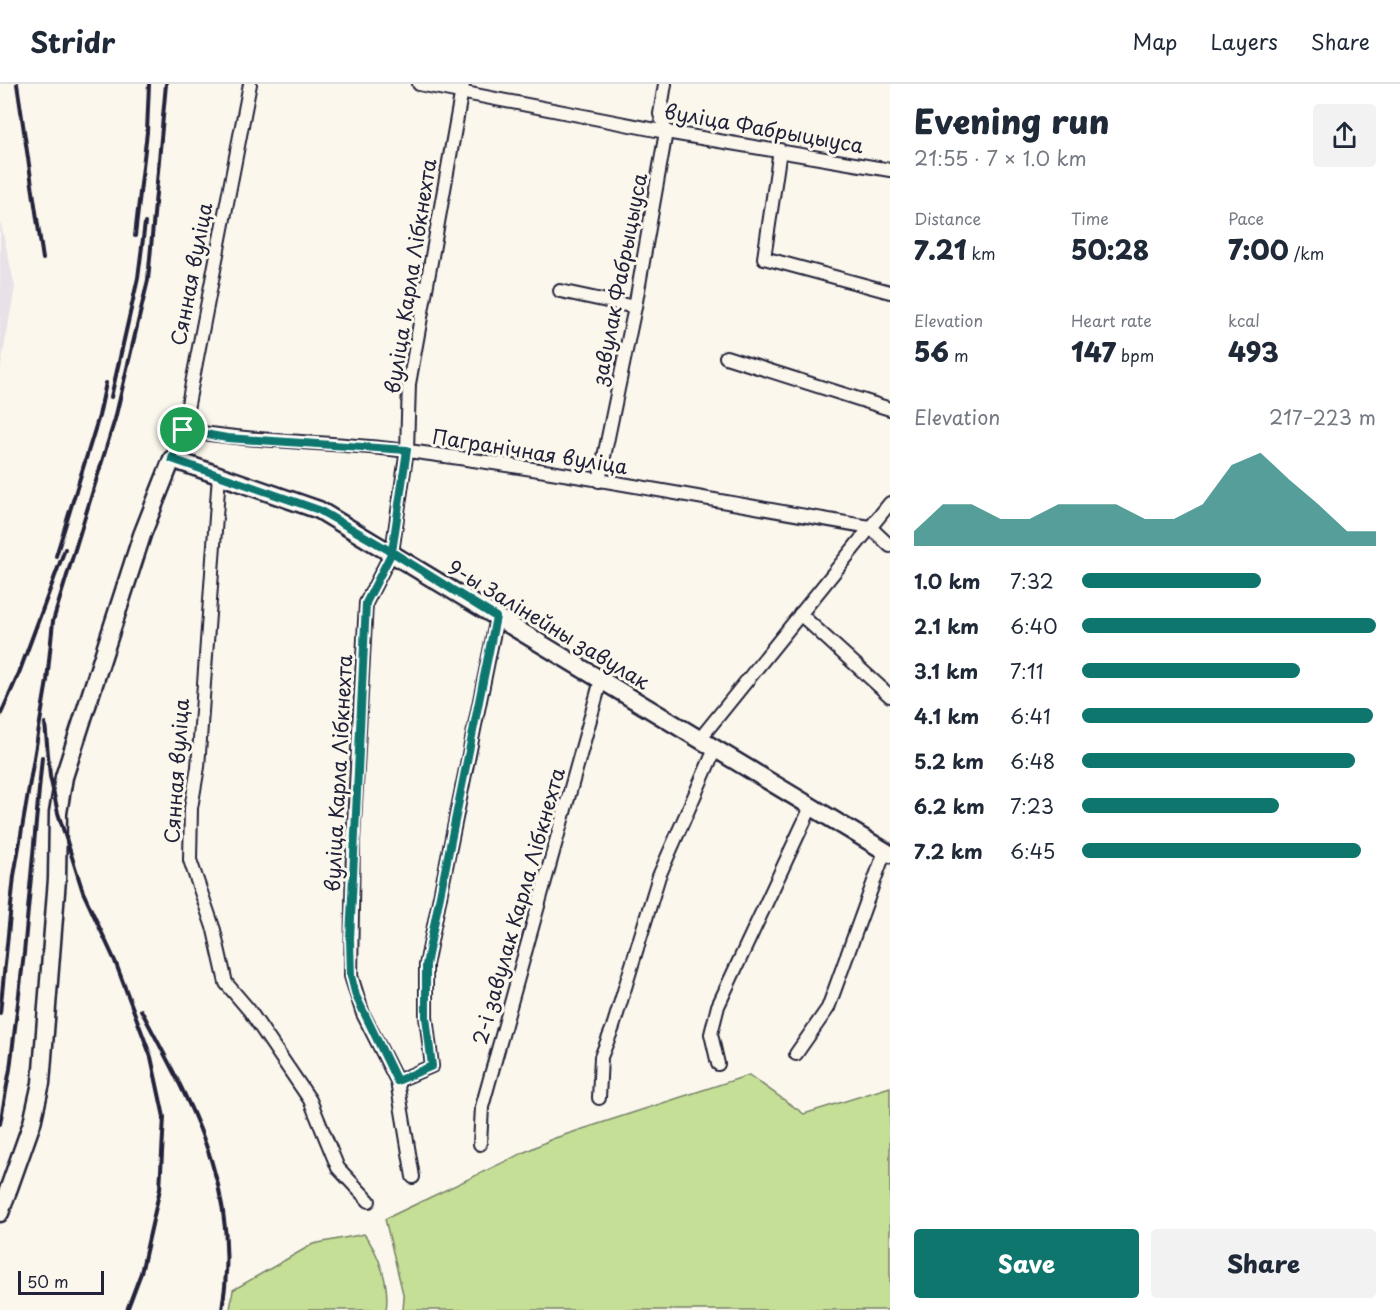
<!DOCTYPE html>
<html lang="en">
<head>
<meta charset="utf-8">
<style>
	:root { --surface:#fff; --page:#f2f2f3; --text:#1f2937; --muted:#747a83; --line:#e0e1e3; --accent:#0f766e }
	body { margin:0; font-family:"Playpen Sans",sans-serif; background:var(--page); color:var(--text); height:100vh; display:flex; flex-direction:column; font-size:22px; white-space:nowrap }
	* { box-sizing:border-box; margin:0 }
	p { font-size:20px; color:var(--muted) }
	.icon { flex:none; width:33px; height:33px; fill:none; stroke:currentColor; stroke-width:2; stroke-linecap:round; stroke-linejoin:round }
	.map { position:relative; flex:1; overflow:hidden }
	.details { display:flex; flex-direction:column; background:var(--surface); width:510px }
	.details>* { flex:none }
	.scale { position:absolute; left:18px; bottom:15px; width:86px; box-sizing:border-box; padding-left:6px; border:3px solid #22223b; border-top:0; font-size:16px; line-height:21px; white-space:nowrap; color:#22223b; -webkit-text-stroke:4px #fbf7ec; paint-order:stroke }
	.pin { position:absolute; display:grid; place-items:center; width:51px; height:51px; color:#fff; margin:-26px; border:3px solid #fff; border-radius:50%; box-shadow:0 2px 6px #0007 }
	.round { display:grid; place-items:center; flex:none; width:63px; height:63px; border-radius:6px; background:var(--page) }
	.head { display:flex; align-items:center; justify-content:space-between; height:102px; padding:0 24px }
	h1 { font-size:33px; font-weight:800; line-height:45px }
	.figures { display:grid; grid-template-columns:repeat(3,1fr); gap:9px; height:102px; padding:6px 24px }
	.figures div { display:grid; align-content:center }
	.figures b { font-size:26px; font-weight:800 }
	.figures small { font-size:16px; font-weight:400 }
	.figures p { font-size:16px }
	.chart { height:168px; padding:12px 24px }
	.chart p { display:flex; justify-content:space-between }
	.chart svg { width:100%; height:108px; margin-top:6px; fill:var(--accent); opacity:.7 }
	.primary-button { display:flex; gap:12px; margin-top:auto; padding:12px 24px }
	.primary-button a { flex:1; height:69px; border-radius:6px; background:var(--accent); color:#fff; font-size:24px; font-weight:800; line-height:69px; text-align:center }
	.primary-button a+a { background:var(--page); color:var(--text) }
	ul { padding:0 24px; list-style:none; font-size:20px }
	li { display:grid; grid-template-columns:96px 72px 1fr; align-items:center; height:45px }
	li i { height:15px; border-radius:8px; background:var(--accent) }
	header { display:flex; align-items:center; gap:36px; box-sizing:border-box; height:84px; padding:0 30px; background:var(--surface); border-bottom:2px solid var(--line) }
	header strong { font-size:28px }
	nav { display:flex; gap:33px; margin-inline-start:auto; font-size:21px }
	main { display:flex; flex:1; min-height:0 }
	.map>svg:first-child { display:block }
	.built { fill:#eae0e7 }
	.green { fill:#c6df96; stroke:#748068; stroke-width:1.5 }
	.lines { fill:none; stroke-linecap:round; stroke-linejoin:round }
	.street-casing { stroke:#22223b; stroke-width:16 }
	.secondary-casing { stroke:#22223b; stroke-width:21 }
	.street { stroke:#fbf7ec; stroke-width:12 }
	.secondary { stroke:#fbf7ec; stroke-width:16 }
	.rail { stroke:#22223b; stroke-width:4 }
	.route-casing { stroke:#fff; stroke-width:12 }
	.route { stroke:#0f766e; stroke-width:8 }
	.labels { text-anchor:middle; dominant-baseline:central; stroke-width:6; stroke-linejoin:round; paint-order:stroke }
	.street-label { font-size:20px; fill:#22223b; stroke:#fbf7ec }
</style>
</head>
<body>
<header>
<strong>Stridr</strong>
<nav><a>Map</a><a>Layers</a><a>Share</a></nav>
</header>
<main>
<div class="map">
<svg width="890" height="1226" viewBox="0 0 890 1226">
	<rect width="100%" height="100%" fill="#fbf7ec"/>
	<filter id="ink" filterUnits="userSpaceOnUse"><feTurbulence type="fractalNoise" baseFrequency=".0167" numOctaves="2"/><feDisplacementMap in="SourceGraphic" scale="12" xChannelSelector="R" yChannelSelector="G"/><feConvolveMatrix kernelMatrix="1 2 1 2 8 2 1 2 1" color-interpolation-filters="sRGB"/></filter>
	<g filter="url(#ink)">
		<path class="built" d="M 0,136 L 15,203 L 0,287 Z"/>
		<g class="green">
			<path d="M 749,991 L 804,1030 L 890,1003 L 890,1226 L 403,1226 L 404,1214 L 385,1135 L 552,1055 Z"/>
			<path d="M 364,1150 C 379,1169 390,1201 386,1226 L 230,1226 L 233,1206 L 313,1160 Z"/>
		</g>
		<g class="lines">
			<g class="street-casing">
				<g id="street">
					<path d="M 419,0 L 666,48 L 890,86"/>
					<path d="M 780,66 L 764,174 L 890,208"/>
					<path d="M 560,207 L 635,223"/>
					<path d="M 726,273 L 890,325"/>
					<path d="M 183,346 C 258,359 333,357 408,367 C 563,387 716,417 870,443 L 890,462"/>
					<path d="M 172,375 L 183,346 L 250,0"/>
					<path d="M 219,391 L 198,683 L 191,724 L 190,776 L 214,846 L 226,899 L 249,926 L 310,1016 L 338,1084 L 369,1117"/>
					<path d="M 599,397 L 635,223 L 666,48 L 660,30 L 665,0"/>
					<path d="M 800,530 L 890,612"/>
					<path d="M 699,656 L 890,419"/>
					<path d="M 796,970 L 828,924 L 885,767"/>
					<path d="M 718,980 L 711,950 L 718,922 L 811,723"/>
					<path d="M 397,997 L 432,982 L 426,933 L 426,881 L 497,533"/>
					<path d="M 599,1014 L 601,973 L 613,943 L 659,792 L 715,665"/>
					<path d="M 480,1060 L 482,1023 L 601,596"/>
					<path d="M 413,1093 L 397,997 L 363,930 L 351,892 L 353,756 L 366,519 L 392,468 L 407,366 L 409,300 L 463,0"/>
				</g>
			</g>
			<g class="secondary-casing">
				<path id="secondary" d="M 0,1129 L 32,1039 L 41,999 L 57,795 L 58,729 L 64,693 L 142,451 L 172,375 L 319,426 L 890,770"/>
			</g>
			<use href="#street" class="street"/>
			<use href="#secondary" class="secondary"/>
			<g class="rail">
				<path d="M 17,0 L 43,175"/>
				<path d="M 135,152 L 147,48 L 149,0"/>
				<path d="M 111,313 L 138,194 L 145,139"/>
				<path d="M 56,472 L 99,332 L 106,299"/>
				<path d="M 0,632 L 19,589 L 65,465"/>
				<path d="M 45,639 L 50,692 L 58,729 L 83,808 L 115,877 L 151,973 L 164,1033 L 160,1105 L 141,1189 L 127,1226"/>
				<path d="M 141,926 C 194,1026 242,1108 222,1226"/>
				<path d="M 0,929 L 14,792 L 47,597 L 53,537 L 115,335 L 148,196 L 166,0"/>
				<path d="M 0,1040 L 10,985 L 24,869 L 42,673"/>
			</g>
		</g>
	</g>
	<g class="lines" filter="url(#ink)">
		<g class="route-casing">
			<path id="route" d="M 183,346 L 172,375 L 319,426 L 392,468 L 366,519 L 350,855 L 351,892 L 356,912 L 397,997 L 432,982 L 426,933 L 426,881 L 496,533 L 392,468 L 407,366 L 227,354 L 183,346"/>
		</g>
		<use href="#route" class="route"/>
	</g>
	<g class="labels">
		<g class="street-label">
			<text transform="translate(764 44) rotate(10)">вуліца Фабрыцыуса</text>
			<text transform="translate(191 190) rotate(-79)">Сянная вуліца</text>
			<text transform="translate(410 192) rotate(-81)">вуліца Карла Лібкнехта</text>
			<text transform="translate(619 195) rotate(-79)">завулак Фабрыцыуса</text>
			<text transform="translate(530 367) rotate(9)">Пагранічная вуліца</text>
			<text transform="translate(549 540) rotate(31)">9-ы Залінейны завулак</text>
			<text transform="translate(176 687) rotate(-86)">Сянная вуліца</text>
			<text transform="translate(338 689) rotate(-87)">вуліца Карла Лібкнехта</text>
			<text transform="translate(518 822) rotate(-74)">2-і завулак Карла Лібкнехта</text>
		</g>
	</g>
</svg>
<div class="scale">50 m</div>
<div class="pin" style="left:183px;top:346px;background:#1e9e55"><svg class="icon" aria-label="arrive" viewBox="0 0 24 24"><path d="M6 21V4h12l-3 4 3 4H6"/></svg></div>
</div>
<section class="details">
<div class="head"><div><h1>Evening run</h1><p>21:55 · 7 × 1.0 km</p></div><a class="round"><svg class="icon" aria-label="share" viewBox="0 0 24 24"><path d="M12 15V3M7 8l5-5 5 5M5 13v7h14v-7"/></svg></a></div>
<div class="figures">
<div><p>Distance</p><b>7.21<small> km</small></b></div>
<div><p>Time</p><b>50:28</b></div>
<div><p>Pace</p><b>7:00<small> /km</small></b></div>
</div>
<div class="figures">
<div><p>Elevation</p><b>56<small> m</small></b></div>
<div><p>Heart rate</p><b>147<small> bpm</small></b></div>
<div><p>kcal</p><b>493</b></div>
</div>
<div class="chart"><p><span>Elevation</span>217–223 m</p>
<svg viewBox="0 0 160 44" preserveAspectRatio="none"><path d="M0 44V38L10 27L20 27L30 33L40 33L50 27L60 27L70 27L80 33L90 33L100 27L110 11L120 6L130 17L140 27L150 38L160 38V44z"/></svg>
</div>
<ul>
<li><b>1.0 km</b>7:32<i style="width:61%"></i></li>
<li><b>2.1 km</b>6:40<i style="width:100%"></i></li>
<li><b>3.1 km</b>7:11<i style="width:74%"></i></li>
<li><b>4.1 km</b>6:41<i style="width:99%"></i></li>
<li><b>5.2 km</b>6:48<i style="width:93%"></i></li>
<li><b>6.2 km</b>7:23<i style="width:67%"></i></li>
<li><b>7.2 km</b>6:45<i style="width:95%"></i></li>
</ul>
<div class="primary-button"><a>Save</a><a>Share</a></div>
</section>
</main>
</body>
</html>
